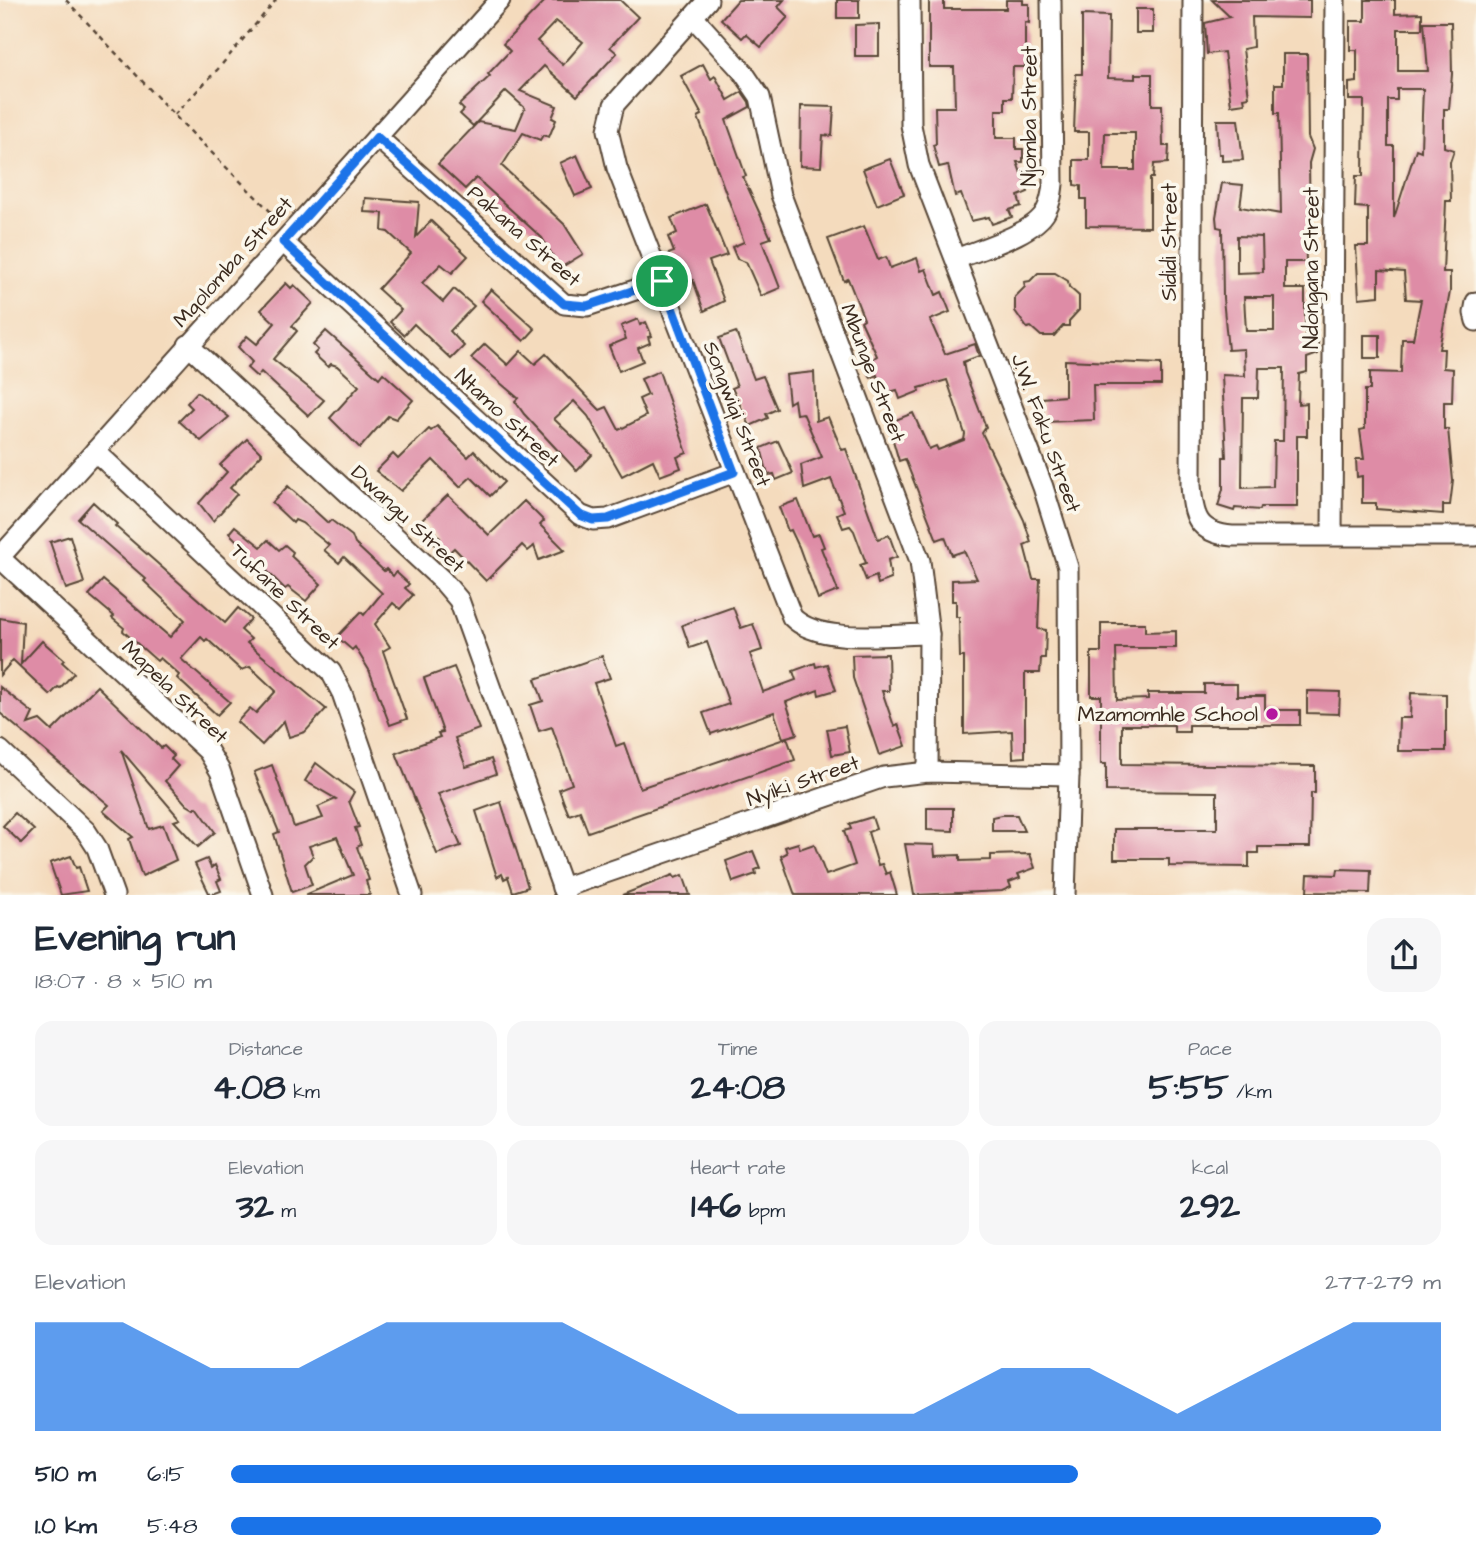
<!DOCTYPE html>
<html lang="en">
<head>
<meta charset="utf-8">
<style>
	:root { --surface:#fff; --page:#f6f6f7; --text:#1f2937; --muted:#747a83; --accent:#1a73e8 }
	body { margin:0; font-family:"Architects Daughter",sans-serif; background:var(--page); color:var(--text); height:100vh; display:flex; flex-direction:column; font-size:26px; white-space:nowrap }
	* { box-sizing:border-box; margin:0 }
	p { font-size:23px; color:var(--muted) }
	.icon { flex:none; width:38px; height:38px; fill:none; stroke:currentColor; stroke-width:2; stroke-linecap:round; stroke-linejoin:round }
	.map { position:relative; height:895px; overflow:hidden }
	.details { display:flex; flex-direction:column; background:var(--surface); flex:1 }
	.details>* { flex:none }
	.pin { position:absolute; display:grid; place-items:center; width:60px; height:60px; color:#fff; margin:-30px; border:4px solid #fff; border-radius:50%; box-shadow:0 2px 7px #0007 }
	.round { display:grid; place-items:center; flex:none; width:74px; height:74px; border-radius:21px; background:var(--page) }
	.headline { display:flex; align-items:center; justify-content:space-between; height:119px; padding:0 35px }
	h1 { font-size:38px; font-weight:700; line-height:52px }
	.figures { display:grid; grid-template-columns:repeat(3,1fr); gap:10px; height:119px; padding:7px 35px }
	.figures div { display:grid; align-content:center; border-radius:18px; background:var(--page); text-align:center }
	.figures b { font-size:35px; font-weight:700 }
	.figures small { font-size:19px; font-weight:400 }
	.figures p { font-size:19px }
	.chart { height:196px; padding:14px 35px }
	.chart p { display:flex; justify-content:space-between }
	.chart svg { width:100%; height:126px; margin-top:7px; fill:var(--accent); opacity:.7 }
	ul { padding:0 35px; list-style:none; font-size:23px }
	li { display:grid; grid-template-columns:112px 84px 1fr; align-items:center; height:52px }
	li i { height:18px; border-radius:9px; background:var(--accent) }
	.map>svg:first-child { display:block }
	.building { fill:#de8ca6; fill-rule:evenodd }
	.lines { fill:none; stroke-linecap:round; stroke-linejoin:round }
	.minor-casing { stroke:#574536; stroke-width:23 }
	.path { stroke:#574536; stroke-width:2.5; stroke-dasharray:5 5; stroke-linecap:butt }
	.minor { stroke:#fff; stroke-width:19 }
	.route-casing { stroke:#fff; stroke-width:14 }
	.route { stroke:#1a73e8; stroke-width:9 }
	.poi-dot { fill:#b5179e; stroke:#fbf7ec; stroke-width:2.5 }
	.labels { text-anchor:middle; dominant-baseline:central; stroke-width:7; stroke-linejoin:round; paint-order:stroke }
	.street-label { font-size:21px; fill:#3b2a1e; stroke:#fbf7ec }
	.poi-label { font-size:21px; fill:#3b2a1e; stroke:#fbf7ec; text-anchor:end }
</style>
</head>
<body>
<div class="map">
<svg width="1476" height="895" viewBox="0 0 1476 895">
	<rect width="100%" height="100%" fill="#fbf7ec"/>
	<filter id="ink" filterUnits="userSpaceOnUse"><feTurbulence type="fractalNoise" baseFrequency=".0143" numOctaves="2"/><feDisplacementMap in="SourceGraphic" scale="14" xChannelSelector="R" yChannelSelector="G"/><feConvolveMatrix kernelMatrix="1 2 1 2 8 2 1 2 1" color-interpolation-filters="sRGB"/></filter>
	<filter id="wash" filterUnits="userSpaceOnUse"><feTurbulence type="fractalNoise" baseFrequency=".00686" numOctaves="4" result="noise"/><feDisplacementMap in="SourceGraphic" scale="28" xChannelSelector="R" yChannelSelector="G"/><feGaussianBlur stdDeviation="1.57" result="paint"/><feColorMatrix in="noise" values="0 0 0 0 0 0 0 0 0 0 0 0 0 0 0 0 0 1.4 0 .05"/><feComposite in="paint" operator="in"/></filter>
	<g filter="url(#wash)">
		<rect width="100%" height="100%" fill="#f4dbbd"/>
		<g id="blocks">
			<g class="building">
				<path d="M 546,0 L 620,0 L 638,17 L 610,47 L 617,53 L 577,96 L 544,66 L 520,91 L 557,106 L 552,118 L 556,120 L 549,137 L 543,135 L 540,140 L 523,133 L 502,166 L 564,224 L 583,254 L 560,268 L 542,238 L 476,178 L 465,189 L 438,164 L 478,122 L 516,129 L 525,108 L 506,91 L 473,126 L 460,114 L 464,110 L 459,105 L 490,76 L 488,74 L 510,51 L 503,44 ZM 556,21 L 583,42 L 563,65 L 537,41 Z"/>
				<path d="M 738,0 L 784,0 L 778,7 L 788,17 L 761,47 L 746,34 L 742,38 L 721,19 Z"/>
				<rect x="837" y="0" width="22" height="18"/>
				<path d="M 929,0 L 944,0 L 944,9 L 1006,9 L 1006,0 L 1023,0 L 1023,4 L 1029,4 L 1029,23 L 1025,22 L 1025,67 L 1013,67 L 1012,98 L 1005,98 L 1005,110 L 996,110 L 996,138 L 1016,138 L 1016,149 L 1023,149 L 1023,162 L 1017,162 L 1028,192 L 1018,196 L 1021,206 L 1009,210 L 1012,217 L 992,224 L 989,217 L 971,221 L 961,194 L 955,196 L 948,165 L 939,167 L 933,145 L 936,144 L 935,107 L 955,107 L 954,67 L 929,67 Z"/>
				<path d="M 1212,0 L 1310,0 L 1310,18 L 1252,17 L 1253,47 L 1243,49 L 1249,97 L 1244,98 L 1245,103 L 1231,105 L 1224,52 L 1207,54 L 1205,23 L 1230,17 Z"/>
				<path d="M 1365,0 L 1395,0 L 1395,14 L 1422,13 L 1422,29 L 1398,29 L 1398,71 L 1428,71 L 1424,22 L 1451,22 L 1452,74 L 1449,109 L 1444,109 L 1444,147 L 1454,150 L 1450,162 L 1451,201 L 1446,201 L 1443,272 L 1450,272 L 1450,292 L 1439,349 L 1444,349 L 1443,368 L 1453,369 L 1452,402 L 1444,402 L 1444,429 L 1448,429 L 1453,481 L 1450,505 L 1443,505 L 1443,514 L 1376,509 L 1376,503 L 1362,503 L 1362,476 L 1357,477 L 1356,459 L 1364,459 L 1360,430 L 1365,429 L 1365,390 L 1370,390 L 1370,372 L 1401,373 L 1402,339 L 1413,339 L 1421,300 L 1406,299 L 1404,272 L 1379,270 L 1379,296 L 1359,298 L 1356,246 L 1368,246 L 1368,208 L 1355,207 L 1356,176 L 1363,176 L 1364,100 L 1349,100 L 1349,83 L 1357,82 L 1357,50 L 1350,50 L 1350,21 L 1365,21 ZM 1397,89 L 1423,89 L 1422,115 L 1421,151 L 1416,149 L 1394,218 L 1394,146 L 1388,146 L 1388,100 L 1397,100 Z"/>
				<rect x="1136" y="9" width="17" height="24"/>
				<path d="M 1082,15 L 1109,16 L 1108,78 L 1135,79 L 1135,74 L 1152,74 L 1152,105 L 1162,105 L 1163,146 L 1169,146 L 1168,163 L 1154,164 L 1153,178 L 1150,178 L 1150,227 L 1086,226 L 1086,199 L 1081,199 L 1081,186 L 1074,185 L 1074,160 L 1089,160 L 1089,132 L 1074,132 L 1076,74 L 1082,74 ZM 1105,133 L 1135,133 L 1135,170 L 1104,170 Z"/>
				<path d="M 879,24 L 879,56 L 855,56 L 855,25 Z"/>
				<path d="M 1283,54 L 1307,54 L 1308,137 L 1313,149 L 1309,163 L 1310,233 L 1305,233 L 1306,262 L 1285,262 L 1285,289 L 1305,289 L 1305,340 L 1318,339 L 1318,354 L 1307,358 L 1307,372 L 1299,374 L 1298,404 L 1307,403 L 1307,436 L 1297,436 L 1297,507 L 1261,507 L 1260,510 L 1235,508 L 1234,511 L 1218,506 L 1223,489 L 1223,457 L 1226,457 L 1222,375 L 1245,376 L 1244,349 L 1228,350 L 1223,298 L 1222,228 L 1217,227 L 1216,217 L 1222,183 L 1243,185 L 1240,207 L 1281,214 L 1279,113 L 1275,113 L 1275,84 L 1283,84 ZM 1237,236 L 1262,237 L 1263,272 L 1237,273 ZM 1244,297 L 1274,297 L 1274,331 L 1246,331 ZM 1259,368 L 1284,368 L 1283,441 L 1274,441 L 1273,487 L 1242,488 L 1243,398 L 1258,398 Z"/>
				<path d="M 703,64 L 711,79 L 715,76 L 728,100 L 742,92 L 749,102 L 750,107 L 726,120 L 746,176 L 743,177 L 771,238 L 762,241 L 780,288 L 761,296 L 746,262 L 737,259 L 732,247 L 744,242 L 698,117 L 702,115 L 681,76 Z"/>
				<path d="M 801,106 L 834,107 L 832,136 L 823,135 L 821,167 L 800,166 Z"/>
				<path d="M 1217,120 L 1238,120 L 1243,160 L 1222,161 L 1222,154 L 1219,154 Z"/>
				<path d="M 577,155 L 592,189 L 575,196 L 560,163 Z"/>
				<path d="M 890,159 L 904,194 L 877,205 L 863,169 Z"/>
				<path d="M 365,198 L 419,202 L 416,237 L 431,221 L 468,256 L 452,273 L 441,264 L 422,283 L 443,302 L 454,289 L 474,306 L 450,331 L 464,346 L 451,359 L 414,324 L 404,335 L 390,322 L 401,310 L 378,289 L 411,253 L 388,232 L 382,231 L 383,213 L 364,212 Z"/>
				<path d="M 706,204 L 727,255 L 709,261 L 724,301 L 704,311 L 693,280 L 681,285 L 668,254 L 674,252 L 668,237 L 677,233 L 671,218 Z"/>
				<path d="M 864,226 L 878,260 L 886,257 L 890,268 L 917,258 L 921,271 L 926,269 L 936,295 L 942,292 L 950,312 L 930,320 L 945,354 L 975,344 L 979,356 L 963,362 L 965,373 L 986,427 L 982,433 L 1024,520 L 1031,542 L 1024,545 L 1033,579 L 1040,579 L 1038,629 L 1046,630 L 1045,658 L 1041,658 L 1040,673 L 1025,673 L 1025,757 L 1013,758 L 1012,731 L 964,734 L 964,657 L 960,657 L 959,617 L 956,617 L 956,601 L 952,601 L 952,580 L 977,579 L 964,551 L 952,555 L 945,537 L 937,540 L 905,459 L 899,461 L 888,423 L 913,413 L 929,449 L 936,446 L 938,450 L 964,440 L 965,434 L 947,380 L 919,388 L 920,391 L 900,399 L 897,390 L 882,394 L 877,375 L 871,378 L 865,364 L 877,356 L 861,321 L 864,319 L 848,279 L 844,281 L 828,239 Z"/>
				<path d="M 1038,273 L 1055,273 L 1068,281 L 1069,287 L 1079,296 L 1079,310 L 1069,321 L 1069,326 L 1063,326 L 1054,336 L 1041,336 L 1031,327 L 1027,328 L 1015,311 L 1015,297 L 1025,287 L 1024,282 L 1030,281 Z"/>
				<path d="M 286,283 L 291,288 L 294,285 L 313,303 L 292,326 L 297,331 L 273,359 L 324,400 L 309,416 L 261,372 L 257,377 L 247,368 L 252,362 L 238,347 L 247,336 L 257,344 L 275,323 L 261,310 Z"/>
				<path d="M 491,289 L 535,329 L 524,341 L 481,301 Z"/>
				<path d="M 638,319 L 640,325 L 646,322 L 652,336 L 648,337 L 650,343 L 638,348 L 643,361 L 619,371 L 609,346 L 626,339 L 621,326 Z"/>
				<path d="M 326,331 L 379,378 L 383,373 L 413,400 L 396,419 L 388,416 L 360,448 L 330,418 L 359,386 L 337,366 L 331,364 L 328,367 L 314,354 L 318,350 L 313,345 Z"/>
				<path d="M 736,332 L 754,379 L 763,376 L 777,409 L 766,414 L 768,418 L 750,426 L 732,388 L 737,386 L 719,338 Z"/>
				<rect x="1364" y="335" width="16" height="23"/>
				<path d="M 485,344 L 508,365 L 521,351 L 535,364 L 546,354 L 600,410 L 607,407 L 619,430 L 646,416 L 639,399 L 648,395 L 641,379 L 659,371 L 687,453 L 677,457 L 681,468 L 660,476 L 653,460 L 622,476 L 588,416 L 574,401 L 554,419 L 592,455 L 577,471 L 524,414 L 515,401 L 518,398 L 471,358 Z"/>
				<path d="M 1065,360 L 1161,364 L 1161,385 L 1093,385 L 1094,420 L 1044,422 L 1042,398 L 1065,396 Z"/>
				<path d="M 814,372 L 816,421 L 828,417 L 842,450 L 846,449 L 878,539 L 889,535 L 897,557 L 888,560 L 891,579 L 878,584 L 876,576 L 866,580 L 860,565 L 866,563 L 854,531 L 850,526 L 843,528 L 837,514 L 844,511 L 831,479 L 804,489 L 801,465 L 822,457 L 803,413 L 796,414 L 794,400 L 789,403 L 786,375 Z"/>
				<path d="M 197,392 L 229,417 L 201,441 L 179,421 L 192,408 L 187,403 Z"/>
				<path d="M 437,426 L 468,457 L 474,451 L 504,482 L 490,496 L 471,477 L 460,487 L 433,460 L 401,491 L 376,471 L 393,454 L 398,459 L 429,429 L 431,431 Z"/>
				<path d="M 247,439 L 262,454 L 230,488 L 237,494 L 213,521 L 199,503 L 227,472 L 220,465 Z"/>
				<path d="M 778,441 L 793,473 L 776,480 L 774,474 L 768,475 L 761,448 Z"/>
				<path d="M 288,486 L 328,523 L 331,520 L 352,536 L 355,544 L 384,571 L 386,569 L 393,576 L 396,572 L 409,584 L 405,588 L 413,595 L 400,609 L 393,603 L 375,624 L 390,647 L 383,651 L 407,719 L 390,725 L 369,670 L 355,647 L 352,650 L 337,637 L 361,612 L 364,615 L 382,593 L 344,557 L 339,563 L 324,550 L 329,545 L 302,523 L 295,520 L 293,523 L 272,503 Z"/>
				<path d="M 448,495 L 489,535 L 524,501 L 544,521 L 540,525 L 565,550 L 539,560 L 534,546 L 528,551 L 522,545 L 486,581 L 454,548 L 445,556 L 434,544 L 440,538 L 422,520 Z"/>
				<path d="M 798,500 L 812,536 L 819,534 L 824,547 L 821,548 L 838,591 L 818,599 L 799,547 L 791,530 L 788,531 L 779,507 Z"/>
				<path d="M 93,502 L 117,524 L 115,526 L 225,623 L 238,608 L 251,619 L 241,630 L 251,639 L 247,643 L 326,709 L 305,732 L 289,737 L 284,721 L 262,745 L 237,722 L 250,708 L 256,713 L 276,691 L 250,667 L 241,670 L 207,639 L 205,641 L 201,637 L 181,659 L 230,702 L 217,715 L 177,678 L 179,675 L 160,658 L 157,661 L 123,631 L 124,628 L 112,618 L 114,616 L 89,595 L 103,580 L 170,637 L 185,620 L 144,581 L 146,579 L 78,519 Z"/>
				<path d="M 235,526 L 261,547 L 268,540 L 279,550 L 285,545 L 293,552 L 291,556 L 321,584 L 306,601 L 288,587 L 285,589 L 229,533 Z"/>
				<path d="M 70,536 L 84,583 L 66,589 L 50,542 Z"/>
				<path d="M 733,607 L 741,628 L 753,624 L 758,637 L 762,650 L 750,654 L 763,692 L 796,680 L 793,671 L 815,663 L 816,667 L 827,664 L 836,690 L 819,695 L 818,690 L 786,702 L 797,734 L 783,738 L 774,712 L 711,734 L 703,713 L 729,704 L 707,642 L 690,648 L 682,625 Z"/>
				<path d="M 0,618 L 23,622 L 21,664 L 42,641 L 64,660 L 62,662 L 74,673 L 60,688 L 58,687 L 50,695 L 13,660 L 0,675 Z"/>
				<path d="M 1101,623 L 1145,623 L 1145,632 L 1176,631 L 1176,648 L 1116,648 L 1117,700 L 1148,699 L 1148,693 L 1204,693 L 1204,684 L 1237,684 L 1237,696 L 1265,696 L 1265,710 L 1300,710 L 1300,725 L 1189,725 L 1189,732 L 1174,732 L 1174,725 L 1122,725 L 1122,764 L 1315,766 L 1315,793 L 1311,793 L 1310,847 L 1258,847 L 1258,853 L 1249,853 L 1249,867 L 1169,866 L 1169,859 L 1114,859 L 1114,829 L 1217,829 L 1217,792 L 1106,791 L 1106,764 L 1101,764 L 1101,696 L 1091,696 L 1091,652 L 1101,652 Z"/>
				<path d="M 888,654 L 889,691 L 882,691 L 894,726 L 898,724 L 906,746 L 879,755 L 853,678 L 852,655 Z"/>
				<path d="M 602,656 L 610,678 L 594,683 L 616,746 L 624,743 L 640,788 L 787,738 L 795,760 L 588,832 L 580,811 L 569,815 L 564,803 L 559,789 L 572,784 L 552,727 L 539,731 L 530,705 L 543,701 L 535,679 Z"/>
				<path d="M 454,667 L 479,729 L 455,738 L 466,767 L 491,759 L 496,774 L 438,794 L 461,846 L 437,854 L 396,753 L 440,737 L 438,733 L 443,732 L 424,678 Z"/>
				<path d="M 97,686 L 161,748 L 164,746 L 174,756 L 171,759 L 178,766 L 165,781 L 187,805 L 194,809 L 197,807 L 215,832 L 198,847 L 174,821 L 180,819 L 121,750 L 149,829 L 163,825 L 176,860 L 142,876 L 129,839 L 133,837 L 103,811 L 109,805 L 0,713 L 0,687 L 33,713 L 28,724 L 40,720 L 52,731 Z"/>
				<path d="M 1307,691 L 1340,692 L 1339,714 L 1307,713 Z"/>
				<path d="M 1411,693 L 1446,694 L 1446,751 L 1398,751 L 1399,718 L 1410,718 Z"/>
				<path d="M 845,726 L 850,752 L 832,755 L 827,729 Z"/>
				<path d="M 316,763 L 354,792 L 349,801 L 359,827 L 355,828 L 361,845 L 357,847 L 369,880 L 366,881 L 370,895 L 305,895 L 353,875 L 337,837 L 309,846 L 313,856 L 305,864 L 312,885 L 292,892 L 274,834 L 279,832 L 254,772 L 272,765 L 294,827 L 323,818 L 318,807 L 336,799 L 305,781 Z"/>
				<path d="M 501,802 L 528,887 L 513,892 L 508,877 L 504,879 L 502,874 L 497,877 L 476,811 Z"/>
				<path d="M 927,808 L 953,808 L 953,831 L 927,830 Z"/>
				<path d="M 15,813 L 34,830 L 21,843 L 3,826 Z"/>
				<path d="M 1001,815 L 1017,815 L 1024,831 L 992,831 L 992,817 Z"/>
				<path d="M 872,817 L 876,829 L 868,832 L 878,865 L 882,864 L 886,874 L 890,872 L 897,895 L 795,895 L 781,856 L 787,853 L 785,847 L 798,843 L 800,849 L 814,844 L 826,875 L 838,871 L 855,865 L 844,831 L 851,829 L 849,824 Z"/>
				<path d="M 905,844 L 934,845 L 935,856 L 960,855 L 960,861 L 991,860 L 991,855 L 1030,854 L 1035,868 L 1018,874 L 1020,878 L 1009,882 L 1011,887 L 1002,891 L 914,895 Z"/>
				<path d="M 753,851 L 760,868 L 755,870 L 756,874 L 733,882 L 726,861 Z"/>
				<path d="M 71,856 L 76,868 L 79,867 L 87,891 L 61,895 L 50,863 Z"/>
				<path d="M 207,859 L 211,868 L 215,865 L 221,879 L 217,881 L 221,891 L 210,895 L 195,864 Z"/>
				<path d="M 1338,869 L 1371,870 L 1370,893 L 1307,892 L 1308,874 L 1337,875 Z"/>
				<path d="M 673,875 L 675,878 L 683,875 L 690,895 L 622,895 Z"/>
			</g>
		</g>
	</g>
	<g filter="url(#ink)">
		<use href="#blocks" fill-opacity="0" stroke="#574536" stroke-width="2"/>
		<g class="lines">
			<g class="minor-casing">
				<g id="minor">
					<path d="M 708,0 L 614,105 L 608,130 L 617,168 L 792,617 C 819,645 892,634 929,634"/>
					<path d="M 910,0 L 911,125 L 919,165 L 1043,487 L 1068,567 L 1069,775 L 1065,895"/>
					<path d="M 1193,0 L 1191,484 C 1193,516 1197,533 1232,536 L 1476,536"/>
					<path d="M 693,17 L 743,72 L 760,97 L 781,195 L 920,561 L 929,634 L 928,772"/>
					<path d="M 377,137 L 564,304 L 587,306 L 662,281"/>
					<path d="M 283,242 L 580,515 L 593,520 L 608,519 L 735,472"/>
					<path d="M 956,259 C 980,249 1034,234 1046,211 C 1051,202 1052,193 1053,184 L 1051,0"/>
					<path d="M 1476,302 L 1474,313 L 1476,321"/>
					<path d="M 188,345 L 442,580 L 459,600 L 565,895"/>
					<path d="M 95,451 L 331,672 L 342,693 L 412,895"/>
					<path d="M 1332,535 L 1335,0"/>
					<path d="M 0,557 L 500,0"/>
					<path d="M 0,558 L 208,751 L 220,771 L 263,895"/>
					<path d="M 0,750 L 86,831 L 97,848 L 114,895"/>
					<path d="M 562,888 L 884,777 L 928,772 L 1069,775"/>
				</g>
			</g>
			<g class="path">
				<path d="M 66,0 L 174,115 L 278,219"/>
				<path d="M 174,115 L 218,69 L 276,0"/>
			</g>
			<use href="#minor" class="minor"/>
		</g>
	</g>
	<g class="lines" filter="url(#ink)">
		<g class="route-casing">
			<path id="route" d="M 377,137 L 564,304 L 587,306 L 662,281 L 734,472 L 608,519 L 593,520 L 580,515 L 283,242 Z"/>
		</g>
		<use href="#route" class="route"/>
	</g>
	<circle class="poi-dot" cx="1272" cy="714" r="7"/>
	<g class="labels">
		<g class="street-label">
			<text transform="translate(1029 116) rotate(-90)">Njomba Street</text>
			<text transform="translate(524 236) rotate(41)">Pakana Street</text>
			<text transform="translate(1169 242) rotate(-90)">Sididi Street</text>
			<text transform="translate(233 262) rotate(-48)">Mqolomba Street</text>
			<text transform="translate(1311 268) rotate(-90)">Ndongana Street</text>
			<text transform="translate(873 373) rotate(69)">Mbunge Street</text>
			<text transform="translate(737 414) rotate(69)">Songwiqi Street</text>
			<text transform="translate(507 418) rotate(43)">Ntamo Street</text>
			<text transform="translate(1046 433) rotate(70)">J.W. Faku Street</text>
			<text transform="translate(408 519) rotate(43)">Dwangu Street</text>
			<text transform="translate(285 597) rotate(44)">Tufane Street</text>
			<text transform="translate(175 692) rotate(44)">Mapela Street</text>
			<text transform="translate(803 781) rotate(-19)">Nyiki Street</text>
		</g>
		<g class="poi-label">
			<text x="1258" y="714">Mzamomhle School</text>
		</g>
	</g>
</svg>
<div class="pin" style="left:662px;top:281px;background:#1e9e55"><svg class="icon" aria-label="arrive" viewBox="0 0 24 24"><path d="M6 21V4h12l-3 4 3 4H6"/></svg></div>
</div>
<section class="details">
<div class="headline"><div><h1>Evening run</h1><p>18:07 · 8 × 510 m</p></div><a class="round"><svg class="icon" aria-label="share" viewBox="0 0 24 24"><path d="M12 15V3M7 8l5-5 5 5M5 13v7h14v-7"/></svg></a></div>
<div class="figures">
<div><p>Distance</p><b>4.08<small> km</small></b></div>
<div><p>Time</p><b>24:08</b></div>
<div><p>Pace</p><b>5:55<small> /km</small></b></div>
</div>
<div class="figures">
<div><p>Elevation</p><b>32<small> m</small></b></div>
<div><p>Heart rate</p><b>146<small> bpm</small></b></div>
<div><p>kcal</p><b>292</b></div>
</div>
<div class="chart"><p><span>Elevation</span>277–279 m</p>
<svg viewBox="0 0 160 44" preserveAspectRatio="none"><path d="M0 44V6L10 6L20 22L30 22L40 6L50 6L60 6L70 22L80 38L90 38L100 38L110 22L120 22L130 38L140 22L150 6L160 6V44z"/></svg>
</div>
<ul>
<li><b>510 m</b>6:15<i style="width:70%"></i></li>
<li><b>1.0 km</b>5:48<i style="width:95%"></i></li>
</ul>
</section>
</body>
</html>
